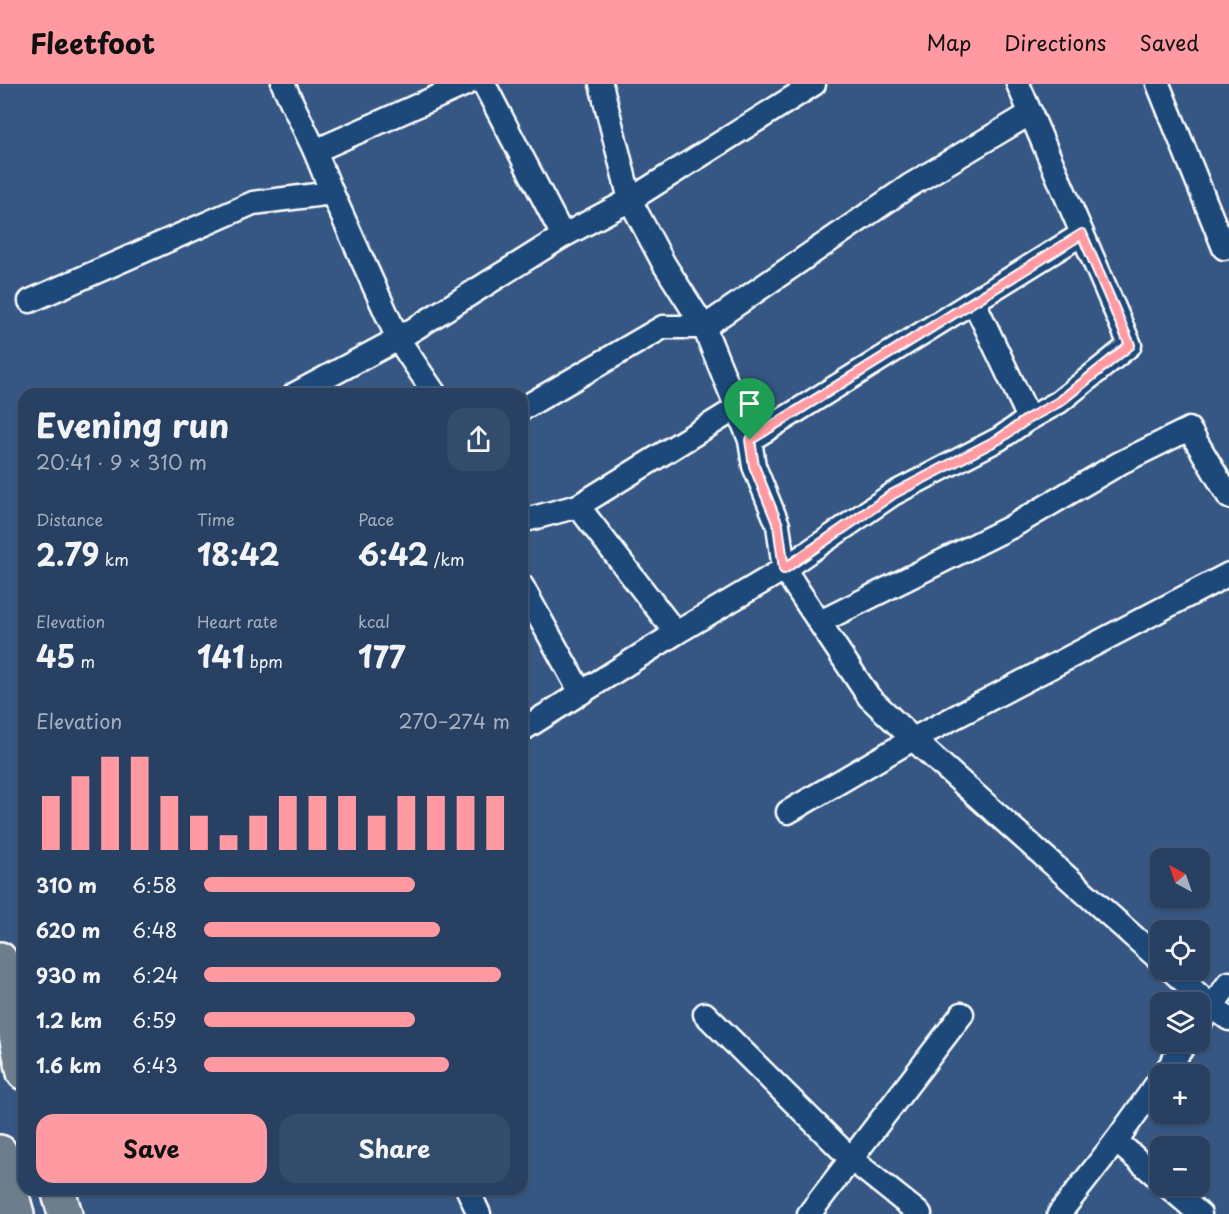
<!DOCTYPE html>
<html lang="en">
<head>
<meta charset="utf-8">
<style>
	:root { --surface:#284163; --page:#344c6c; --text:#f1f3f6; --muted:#a5afbe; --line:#445a78; --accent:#ff9aa2 }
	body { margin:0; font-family:"Playpen Sans",sans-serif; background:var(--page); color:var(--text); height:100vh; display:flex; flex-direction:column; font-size:22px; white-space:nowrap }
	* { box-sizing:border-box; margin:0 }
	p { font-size:20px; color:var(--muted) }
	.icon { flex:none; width:33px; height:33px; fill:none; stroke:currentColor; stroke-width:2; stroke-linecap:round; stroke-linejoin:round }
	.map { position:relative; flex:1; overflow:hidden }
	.side { position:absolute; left:18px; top:304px; width:510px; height:807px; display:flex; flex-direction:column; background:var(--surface); border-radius:18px; box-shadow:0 2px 4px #0004,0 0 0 2px var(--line) }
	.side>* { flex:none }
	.needle { width:39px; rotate:320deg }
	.controls { position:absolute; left:1150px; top:764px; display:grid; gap:12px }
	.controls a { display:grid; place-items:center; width:60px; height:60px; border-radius:12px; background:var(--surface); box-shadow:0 2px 4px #0004,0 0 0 2px var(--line); font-size:30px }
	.pin { position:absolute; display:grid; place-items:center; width:51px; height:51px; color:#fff; margin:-62px -26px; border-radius:50% 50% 50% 0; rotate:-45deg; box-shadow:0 0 6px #0007 }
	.pin .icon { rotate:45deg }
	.round { display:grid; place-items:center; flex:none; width:63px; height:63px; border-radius:18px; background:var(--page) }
	.summary { display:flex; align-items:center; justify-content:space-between; height:102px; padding:0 18px }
	h1 { font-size:33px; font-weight:700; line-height:45px }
	.stats { display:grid; grid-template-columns:repeat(3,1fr); gap:9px; height:102px; padding:6px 18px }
	.stats div { display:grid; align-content:center }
	.stats b { font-size:30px; font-weight:700 }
	.stats small { font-size:16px; font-weight:400 }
	.stats p { font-size:16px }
	.chart { height:168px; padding:12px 18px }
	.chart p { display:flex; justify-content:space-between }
	.chart svg { width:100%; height:108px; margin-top:6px; stroke:var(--accent); stroke-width:6 }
	.primary-button { display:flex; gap:12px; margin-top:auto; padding:12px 18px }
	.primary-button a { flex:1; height:69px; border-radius:18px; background:var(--accent); color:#111; font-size:24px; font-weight:700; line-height:69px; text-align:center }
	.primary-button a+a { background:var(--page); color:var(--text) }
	ul { padding:0 18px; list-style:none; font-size:20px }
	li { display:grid; grid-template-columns:96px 72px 1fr; align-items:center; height:45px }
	li i { height:15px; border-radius:8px; background:var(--accent) }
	header { display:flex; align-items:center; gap:36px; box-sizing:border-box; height:84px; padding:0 30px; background:var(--accent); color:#111 }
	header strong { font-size:28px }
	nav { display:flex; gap:33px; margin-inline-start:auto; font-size:21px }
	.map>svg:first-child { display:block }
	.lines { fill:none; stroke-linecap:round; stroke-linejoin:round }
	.minor-casing { stroke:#fff; stroke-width:27 }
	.trunk-casing { stroke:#fff; stroke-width:38 }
	.minor { stroke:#1f4a7a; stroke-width:22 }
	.trunk { stroke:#6c7d8b; stroke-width:33 }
	.route-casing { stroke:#fff; stroke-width:12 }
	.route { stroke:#ff9aa2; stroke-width:8 }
</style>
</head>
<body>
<header>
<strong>Fleetfoot</strong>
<nav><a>Map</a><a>Directions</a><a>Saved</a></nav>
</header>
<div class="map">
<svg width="1229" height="1130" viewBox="0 0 1229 1130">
	<rect width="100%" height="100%" fill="#365784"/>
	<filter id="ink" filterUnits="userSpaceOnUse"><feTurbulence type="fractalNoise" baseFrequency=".0167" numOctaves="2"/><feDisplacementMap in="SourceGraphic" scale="12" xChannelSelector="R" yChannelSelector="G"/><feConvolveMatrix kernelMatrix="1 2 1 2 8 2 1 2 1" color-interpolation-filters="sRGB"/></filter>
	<g filter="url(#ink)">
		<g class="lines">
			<g class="minor-casing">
				<g id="minor">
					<path d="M 283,0 L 315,67 L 332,109 L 398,255 L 435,310"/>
					<path d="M 484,0 L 563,152"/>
					<path d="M 601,0 L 630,116 L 664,180 L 704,243 L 750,356 L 754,382 L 778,441 L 784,485 L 869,613 L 913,655 L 1161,877"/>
					<path d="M 1158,0 L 1224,164"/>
					<path d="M 315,67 L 466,0"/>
					<path d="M 30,217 L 253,119 L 332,109"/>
					<path d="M 974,218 L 1029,334"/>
					<path d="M 295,310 L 398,255 L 563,152 L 630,116 L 814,0"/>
					<path d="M 522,325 L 663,243 L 704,243 L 909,102 L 1031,29"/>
					<path d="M 750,356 L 1082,150"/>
					<path d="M 578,422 L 676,549"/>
					<path d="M 522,437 L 578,422 L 737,324"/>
					<path d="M 522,502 L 581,609"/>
					<path d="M 820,538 L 1011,443 L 1120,379 L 1189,345 L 1229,413"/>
					<path d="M 522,646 L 676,549 L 784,485 L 893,410 L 999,355 L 1027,336 L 1059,318 L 1130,261 L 1018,0"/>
					<path d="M 788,728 L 913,655 L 1229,490"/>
					<path d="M 1170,885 L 1212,923 L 1229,935"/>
					<path d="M 705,930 L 851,1075 L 920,1130"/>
					<path d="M 1200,939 L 1229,899"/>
					<path d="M 1164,990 L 1187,957"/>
					<path d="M 1116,1057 L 1161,1096"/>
					<path d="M 1166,1101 L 1200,1130"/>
					<path d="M 468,1106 L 479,1130"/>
					<path d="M 809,1130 L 962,930"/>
					<path d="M 1059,1130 L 1116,1057 L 1161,994"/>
				</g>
			</g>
			<g class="trunk-casing">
				<g id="trunk">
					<path d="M 0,875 L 24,989"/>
					<path d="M 0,1068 L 17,1130"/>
					<path d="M 58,1106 L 65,1130"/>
				</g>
			</g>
			<use href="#minor" class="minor"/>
			<use href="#trunk" class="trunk"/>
		</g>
	</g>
	<g class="lines" filter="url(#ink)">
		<g class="route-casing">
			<path id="route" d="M 1082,150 L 1130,261 L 1059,318 L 1029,334 L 999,355 L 893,410 L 784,485 L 778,441 L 754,382 L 750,356 Z"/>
		</g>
		<use href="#route" class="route"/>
	</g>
</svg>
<div class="controls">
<a><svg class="needle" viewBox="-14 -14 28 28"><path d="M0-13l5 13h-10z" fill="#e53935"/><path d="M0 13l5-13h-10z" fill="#a5afbe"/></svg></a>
<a><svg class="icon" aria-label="locate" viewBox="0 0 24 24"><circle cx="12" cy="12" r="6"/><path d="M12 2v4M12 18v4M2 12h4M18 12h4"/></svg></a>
<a><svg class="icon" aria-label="layers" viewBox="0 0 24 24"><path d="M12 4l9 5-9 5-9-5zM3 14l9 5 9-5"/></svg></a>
<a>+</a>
<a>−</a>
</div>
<div class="pin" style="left:750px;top:356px;background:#1e9e55"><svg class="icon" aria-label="arrive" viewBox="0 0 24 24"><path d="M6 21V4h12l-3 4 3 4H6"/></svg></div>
<section class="side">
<div class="summary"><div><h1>Evening run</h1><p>20:41 · 9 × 310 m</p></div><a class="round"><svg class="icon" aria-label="share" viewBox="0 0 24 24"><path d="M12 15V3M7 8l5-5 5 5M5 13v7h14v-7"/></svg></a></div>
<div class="stats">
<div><p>Distance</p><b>2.79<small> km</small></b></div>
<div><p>Time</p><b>18:42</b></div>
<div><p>Pace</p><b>6:42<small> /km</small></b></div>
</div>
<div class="stats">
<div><p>Elevation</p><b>45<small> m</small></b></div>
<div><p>Heart rate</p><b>141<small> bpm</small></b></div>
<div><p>kcal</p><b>177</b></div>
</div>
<div class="chart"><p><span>Elevation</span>270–274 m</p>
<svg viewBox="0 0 160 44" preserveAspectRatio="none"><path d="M5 44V22M15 44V14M25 44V6M35 44V6M45 44V22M55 44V30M65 44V38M75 44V30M85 44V22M95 44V22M105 44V22M115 44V30M125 44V22M135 44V22M145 44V22M155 44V22"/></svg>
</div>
<ul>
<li><b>310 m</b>6:58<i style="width:69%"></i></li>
<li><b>620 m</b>6:48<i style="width:77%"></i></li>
<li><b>930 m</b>6:24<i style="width:97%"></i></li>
<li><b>1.2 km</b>6:59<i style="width:69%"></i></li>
<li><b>1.6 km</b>6:43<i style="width:80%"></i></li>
</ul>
<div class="primary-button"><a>Save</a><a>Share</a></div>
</section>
</div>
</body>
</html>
